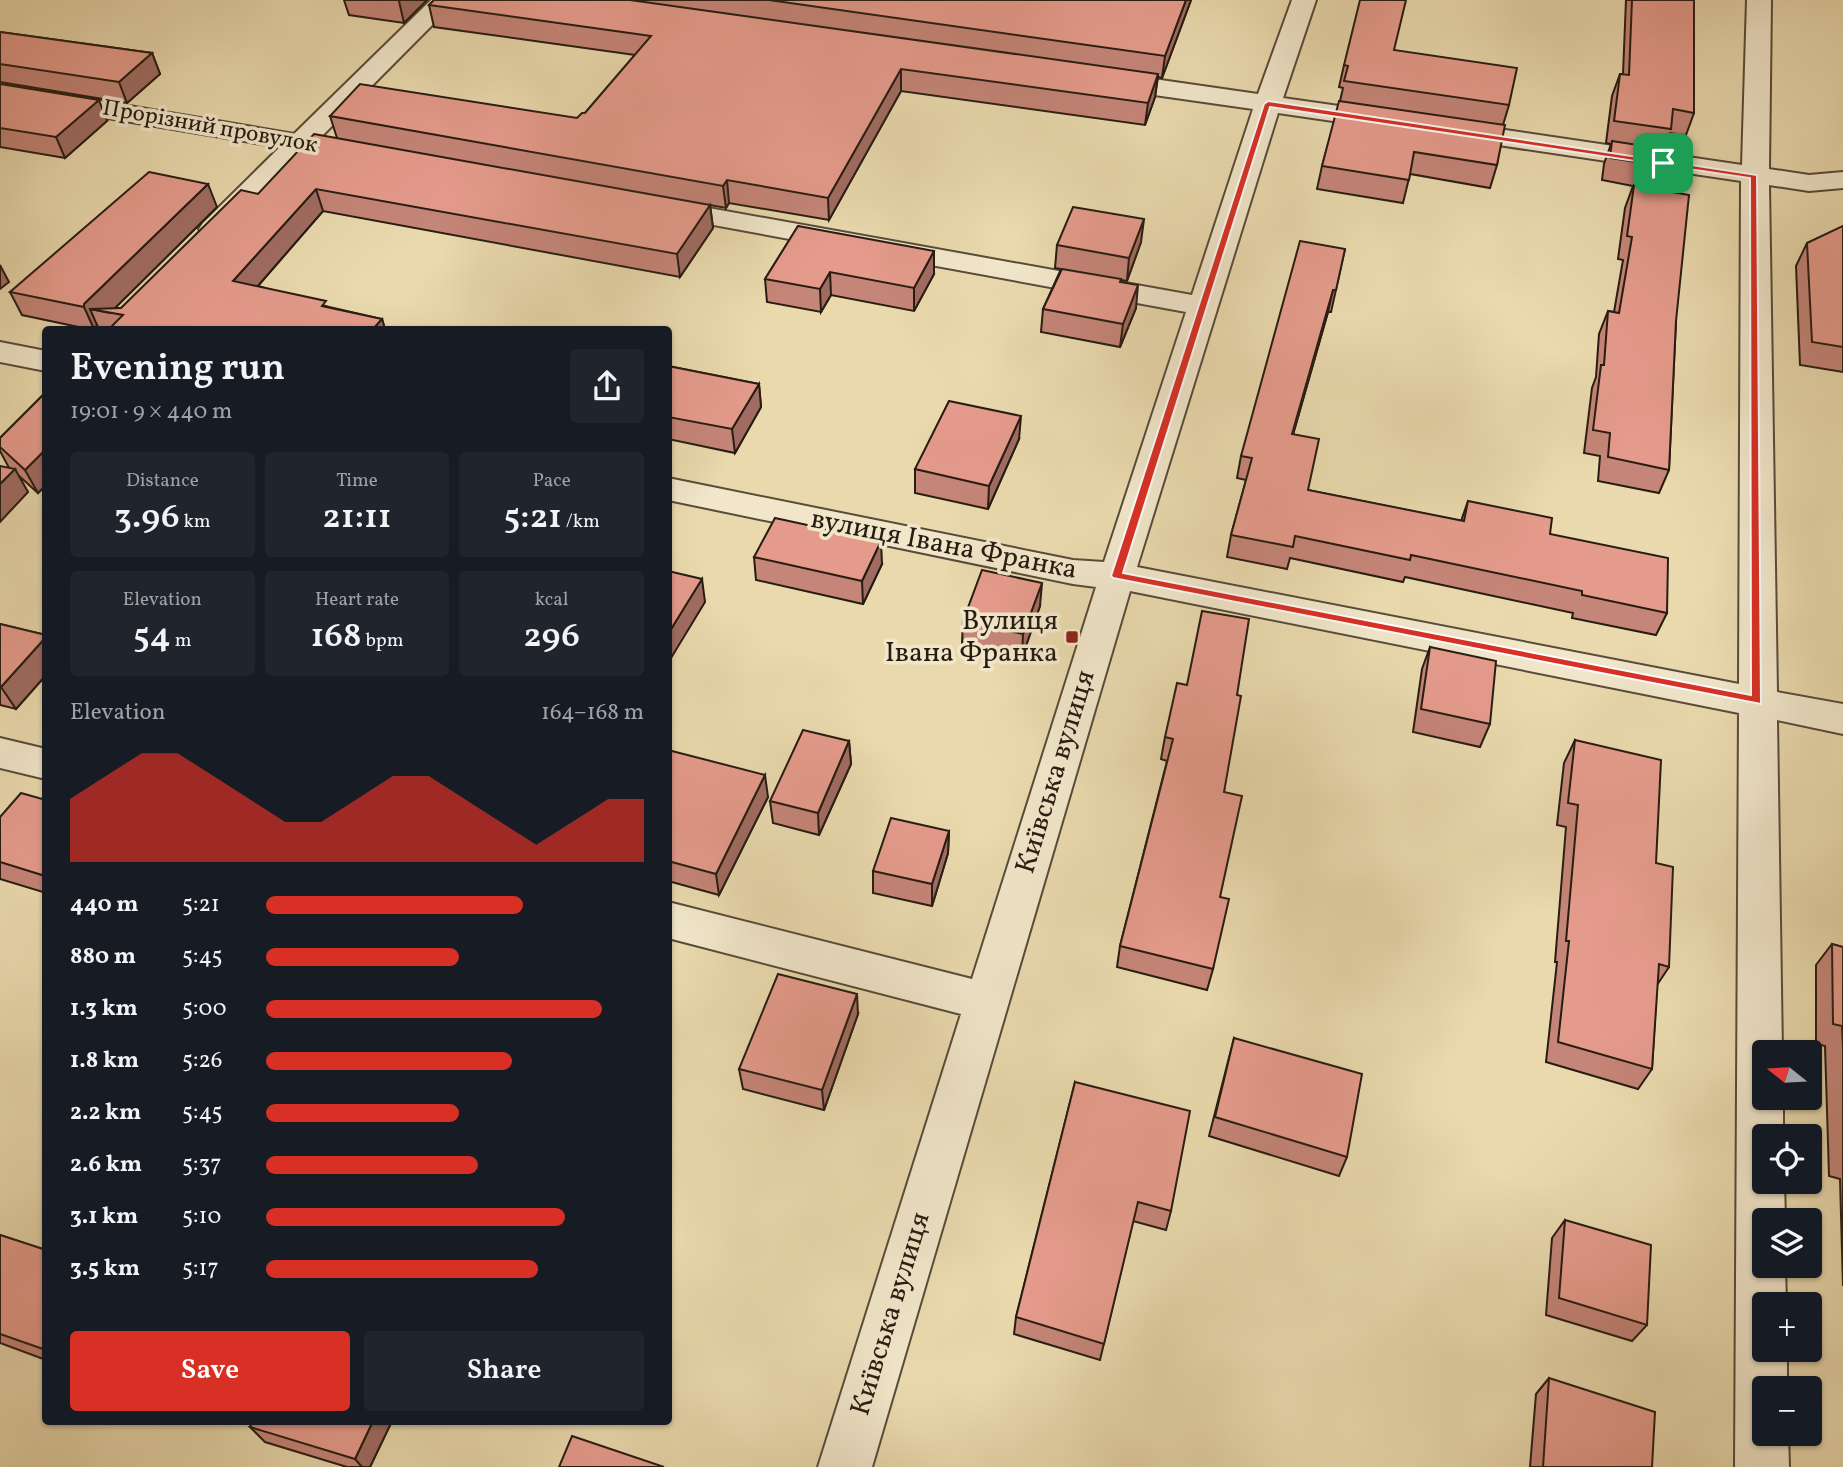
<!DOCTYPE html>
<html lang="en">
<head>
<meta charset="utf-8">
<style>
	:root { --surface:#171b24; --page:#20242c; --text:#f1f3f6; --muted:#9ea1a6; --accent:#d93025 }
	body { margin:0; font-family:Vollkorn,serif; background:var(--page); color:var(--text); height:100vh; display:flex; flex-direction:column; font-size:26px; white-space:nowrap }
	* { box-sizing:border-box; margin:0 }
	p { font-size:23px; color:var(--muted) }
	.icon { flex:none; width:38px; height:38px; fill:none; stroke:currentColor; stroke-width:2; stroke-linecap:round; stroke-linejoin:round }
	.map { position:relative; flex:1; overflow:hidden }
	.panel { position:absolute; left:42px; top:326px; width:630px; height:1099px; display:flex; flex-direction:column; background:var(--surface); border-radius:7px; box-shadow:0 2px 5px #0004 }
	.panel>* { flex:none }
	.needle { width:46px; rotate:288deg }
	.controls { position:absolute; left:1752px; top:1040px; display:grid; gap:14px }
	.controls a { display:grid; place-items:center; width:70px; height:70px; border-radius:7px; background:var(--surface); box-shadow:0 2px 5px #0004; font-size:35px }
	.pin { position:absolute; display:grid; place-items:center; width:60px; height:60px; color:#fff; margin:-30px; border-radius:14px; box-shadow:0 4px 10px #0006 }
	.round { display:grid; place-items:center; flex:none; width:74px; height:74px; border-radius:7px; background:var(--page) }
	.overview { display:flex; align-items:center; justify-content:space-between; height:119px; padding:0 28px }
	h1 { font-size:38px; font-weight:600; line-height:52px }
	.stats { display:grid; grid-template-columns:repeat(3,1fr); gap:10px; height:119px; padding:7px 28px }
	.stats div { display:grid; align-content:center; border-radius:7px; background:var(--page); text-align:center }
	.stats b { font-size:35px; font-weight:600 }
	.stats small { font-size:19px; font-weight:400 }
	.stats p { font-size:19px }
	.chart { height:196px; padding:14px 28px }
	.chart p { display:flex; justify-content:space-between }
	.chart svg { width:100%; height:126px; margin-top:7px; fill:var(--accent); opacity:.7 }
	.action { display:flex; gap:14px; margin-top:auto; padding:14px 28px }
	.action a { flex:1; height:80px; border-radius:7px; background:var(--accent); color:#fff; font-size:28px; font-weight:600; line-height:80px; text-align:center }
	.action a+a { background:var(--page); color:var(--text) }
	ul { padding:0 28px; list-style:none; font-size:23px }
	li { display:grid; grid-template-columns:112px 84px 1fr; align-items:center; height:52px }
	li i { height:18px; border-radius:9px; background:var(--accent) }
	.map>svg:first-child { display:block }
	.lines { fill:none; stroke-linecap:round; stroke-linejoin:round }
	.minor-casing { stroke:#584b39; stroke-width:4 }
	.minor { fill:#f1e6ca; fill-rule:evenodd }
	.wall { fill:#c58578; stroke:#271c12; stroke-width:2 }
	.shaded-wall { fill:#a06c62; stroke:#271c12; stroke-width:2 }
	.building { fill:#e59b8c; stroke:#271c12; stroke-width:2 }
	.route { fill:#d93025; stroke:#fff; stroke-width:2; fill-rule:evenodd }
	.poi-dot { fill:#8f2418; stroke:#f1e6ca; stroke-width:2.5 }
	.labels { text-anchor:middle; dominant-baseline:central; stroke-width:7; stroke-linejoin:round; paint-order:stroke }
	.far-street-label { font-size:23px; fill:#271c12; stroke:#f1e6ca }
	.street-label { font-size:28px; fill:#271c12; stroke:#f1e6ca }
	.poi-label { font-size:28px; fill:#271c12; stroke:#f1e6ca; text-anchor:end }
</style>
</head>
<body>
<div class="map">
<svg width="1843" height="1467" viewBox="0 0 1843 1467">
	<rect width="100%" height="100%" fill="#e9d9ad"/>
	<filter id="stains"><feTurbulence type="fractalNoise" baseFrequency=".00286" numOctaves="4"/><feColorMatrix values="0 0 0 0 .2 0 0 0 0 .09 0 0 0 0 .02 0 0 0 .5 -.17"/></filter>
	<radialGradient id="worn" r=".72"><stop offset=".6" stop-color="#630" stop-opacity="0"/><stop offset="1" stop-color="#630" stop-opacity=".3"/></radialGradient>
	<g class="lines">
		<g class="minor-casing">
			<g id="minor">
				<path d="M 431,0 L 457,0 L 320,138 L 365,146 L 368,152 L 365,158 L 355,160 L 306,152 L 223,235 L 213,238 L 203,235 L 199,229 L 203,223 L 280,147 L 0,100 L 0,84 L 294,134 Z"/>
				<path d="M 1292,0 L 1316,0 L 1283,98 L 1388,113 L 1397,115 L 1401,121 L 1397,127 L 1388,129 L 1278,113 L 1137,567 L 1739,684 L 1741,181 L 1451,138 L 1442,136 L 1438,130 L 1442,124 L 1451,122 L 1742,165 L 1747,0 L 1771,0 L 1769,169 L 1809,175 L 1843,172 L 1843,188 L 1809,191 L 1769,185 L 1777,692 L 1843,704 L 1843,734 L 1777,720 L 1782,1052 L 1764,1052 L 1764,1097 L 1783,1097 L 1783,1136 L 1764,1136 L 1764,1181 L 1784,1181 L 1785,1220 L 1764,1220 L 1764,1265 L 1785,1265 L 1786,1304 L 1764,1304 L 1764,1349 L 1787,1349 L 1787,1388 L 1764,1388 L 1764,1433 L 1788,1433 L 1789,1467 L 1735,1467 L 1739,713 L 1130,591 L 872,1467 L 818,1467 L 961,1014 L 668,938 L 668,902 L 972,979 L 1096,587 L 1073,584 L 668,500 L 668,478 L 1073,560 L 1104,562 L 1186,312 L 659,215 L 649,213 L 645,207 L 649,201 L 659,199 L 1192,295 L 1253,109 L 1105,88 L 1096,85 L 1092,80 L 1096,75 L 1105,72 L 1258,94 Z"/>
				<path d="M 0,342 L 46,351 L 46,371 L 0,362 Z"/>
				<path d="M 0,738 L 46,749 L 46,779 L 0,768 Z"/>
			</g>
		</g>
		<use href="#minor" class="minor"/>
	</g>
	<g class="wall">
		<path d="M 344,0 L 427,0 L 404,23 L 349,15 Z"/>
		<path d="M 434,0 L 1191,0 L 1162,78 L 1158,77 L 1155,97 L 1145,125 L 901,91 L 829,220 L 729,203 L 726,208 L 710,205 L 713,228 L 680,277 L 323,211 L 258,286 L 329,307 L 382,319 L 385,329 L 99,329 L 97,325 L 95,329 L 88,329 L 22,315 L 10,292 L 217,207 L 115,308 L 121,308 L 258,194 L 337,138 L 330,116 L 577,118 L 585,113 L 635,55 L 434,27 L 429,5 Z"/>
		<path d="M 1626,0 L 1694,0 L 1694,113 L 1686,135 L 1670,133 L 1664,149 L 1669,167 L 1661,190 L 1676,321 L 1669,470 L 1659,493 L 1598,481 L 1600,456 L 1584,453 L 1592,388 L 1596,377 L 1599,334 L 1608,311 L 1614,312 L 1623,260 L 1618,259 L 1625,208 L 1633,186 L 1602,180 L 1604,164 L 1611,144 L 1606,143 L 1612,96 L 1620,74 L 1623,74 Z"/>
		<path d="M 0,32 L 152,53 L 160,74 L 127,103 L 0,82 Z"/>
		<path d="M 1394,50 L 1509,105 L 1503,125 L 1497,165 L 1490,188 L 1410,174 L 1403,203 L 1317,189 L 1322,166 L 1340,101 L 1343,88 L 1339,87 L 1344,65 Z"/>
		<path d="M 0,84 L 107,121 L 65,158 L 0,147 Z"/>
		<path d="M 798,226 L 934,274 L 914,311 L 831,295 L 821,312 L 767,302 L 765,279 Z"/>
		<path d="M 1843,226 L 1843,372 L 1800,365 L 1796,266 L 1807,243 Z"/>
		<path d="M 1141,242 L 1127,281 L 1121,280 L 1121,282 L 1136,308 L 1120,347 L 1041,332 L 1043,309 L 1061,269 L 1055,268 L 1057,245 Z"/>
		<path d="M 1345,249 L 1331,312 L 1328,312 L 1293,434 L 1308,490 L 1461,521 L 1468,501 L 1550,534 L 1667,613 L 1656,635 L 1572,618 L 1573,613 L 1405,577 L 1403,582 L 1290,558 L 1287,569 L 1227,557 L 1231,535 L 1246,480 L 1237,478 L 1241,456 Z"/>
		<path d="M 668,366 L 759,384 L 761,407 L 735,453 L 668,439 Z"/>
		<path d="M 46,392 L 46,485 L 38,493 L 18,475 L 28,492 L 8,466 L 0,451 L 0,438 Z"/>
		<path d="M 1019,439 L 988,509 L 915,493 L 915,469 Z"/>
		<path d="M 754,557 L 882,564 L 863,604 L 756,580 Z"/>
		<path d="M 1040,606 L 1022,657 L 962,644 L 963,621 Z"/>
		<path d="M 0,624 L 46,635 L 46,675 L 16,709 L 0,705 Z"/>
		<path d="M 1430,647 L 1490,724 L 1480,747 L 1413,732 L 1422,669 Z"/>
		<path d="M 1237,695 L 1224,792 L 1220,897 L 1213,969 L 1207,990 L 1117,967 L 1120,946 L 1167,761 L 1161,759 L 1165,737 Z"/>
		<path d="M 1575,740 L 1656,863 L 1669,967 L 1657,985 L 1652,1069 L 1638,1089 L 1546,1062 L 1557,962 L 1555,962 L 1566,827 L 1557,825 L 1564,763 Z"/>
		<path d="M 849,741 L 851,764 L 819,835 L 773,823 L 770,801 Z"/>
		<path d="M 668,750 L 768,797 L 719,895 L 668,881 Z"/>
		<path d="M 46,800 L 46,893 L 0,879 L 0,817 Z"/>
		<path d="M 949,831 L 948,853 L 932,906 L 873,893 L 873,871 Z"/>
		<path d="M 1832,944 L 1843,947 L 1843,1286 L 1840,1179 L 1829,1176 L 1825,1046 L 1816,1044 L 1816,965 Z"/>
		<path d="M 858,1014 L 824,1110 L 743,1089 L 739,1069 Z"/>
		<path d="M 1234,1038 L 1347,1157 L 1339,1176 L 1209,1136 Z"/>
		<path d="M 1075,1082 L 1171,1211 L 1166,1230 L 1133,1221 L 1100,1360 L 1014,1334 L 1016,1317 Z"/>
		<path d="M 1565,1220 L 1647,1325 L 1632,1341 L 1546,1315 L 1552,1238 Z"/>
		<path d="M 0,1235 L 46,1250 L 46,1360 L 0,1343 Z"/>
		<path d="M 1549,1378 L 1652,1467 L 1530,1467 L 1536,1394 Z"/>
		<path d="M 392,1421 L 370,1467 L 347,1467 L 265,1442 L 250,1427 Z"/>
	</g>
	<g class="shaded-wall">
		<path d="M 400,0 L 427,0 L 404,23 L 399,1 Z"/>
		<path d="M 1186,0 L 1191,0 L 1162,78 L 1165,56 Z"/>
		<path d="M 152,53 L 160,74 L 127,103 L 119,82 Z"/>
		<path d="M 901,69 L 901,91 L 829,220 L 828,198 Z"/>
		<path d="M 1158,74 L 1155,97 L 1145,125 L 1148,103 Z"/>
		<path d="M 99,100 L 107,121 L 65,158 L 56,137 Z"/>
		<path d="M 727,180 L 729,203 L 726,208 L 723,186 Z"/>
		<path d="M 208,184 L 217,207 L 110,313 L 90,309 L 97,325 L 94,329 L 84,307 L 84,304 Z"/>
		<path d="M 316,189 L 323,211 L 242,304 L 233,281 Z"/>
		<path d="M 710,205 L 713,228 L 680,277 L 677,254 Z"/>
		<path d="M 1144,219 L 1141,242 L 1127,281 L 1129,258 Z"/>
		<path d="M 934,251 L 934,274 L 914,311 L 914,288 Z"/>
		<path d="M 0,265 L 9,282 L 0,289 Z"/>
		<path d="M 830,272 L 831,295 L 821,312 L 820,289 Z"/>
		<path d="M 1138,285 L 1136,308 L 1120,347 L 1123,324 Z"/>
		<path d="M 1333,290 L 1328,312 L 1287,456 L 1292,434 Z"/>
		<path d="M 382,319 L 385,329 L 373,329 Z"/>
		<path d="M 759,384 L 761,407 L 735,453 L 732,429 Z"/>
		<path d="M 1021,416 L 1019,439 L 988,509 L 989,486 Z"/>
		<path d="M 46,449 L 46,485 L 38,493 L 25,470 Z"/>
		<path d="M 15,469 L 28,492 L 0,522 L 0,484 Z"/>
		<path d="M 881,541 L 882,564 L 863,604 L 862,581 Z"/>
		<path d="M 702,579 L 705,602 L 668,663 L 668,634 Z"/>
		<path d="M 1042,583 L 1040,606 L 1022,657 L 1023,634 Z"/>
		<path d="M 46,637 L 46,675 L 16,709 L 1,687 Z"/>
		<path d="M 849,741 L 851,764 L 819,835 L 818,813 Z"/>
		<path d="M 765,775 L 768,797 L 719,895 L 716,874 Z"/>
		<path d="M 949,831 L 948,853 L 932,906 L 932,884 Z"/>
		<path d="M 857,994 L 858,1014 L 824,1110 L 822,1090 Z"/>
		<path d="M 373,1421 L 392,1421 L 370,1467 L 362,1467 L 355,1459 Z"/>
	</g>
	<g class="building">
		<path d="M 434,0 L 630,0 L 1158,74 L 1148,103 L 901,69 L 828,198 L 727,180 L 723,186 L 330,116 L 360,84 L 577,118 L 582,113 L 585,113 L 651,36 L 429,5 Z"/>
		<path d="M 769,0 L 1186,0 L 1165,56 Z"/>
		<path d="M 1360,0 L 1406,0 L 1394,50 L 1517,68 L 1509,105 L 1344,81 L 1348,66 L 1344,65 Z"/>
		<path d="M 1632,0 L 1694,0 L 1694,113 L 1673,109 L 1671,129 L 1614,121 L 1620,74 L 1629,75 Z"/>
		<path d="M 0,32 L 152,53 L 119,82 L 0,64 Z"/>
		<path d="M 0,84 L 99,100 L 56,137 L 0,128 Z"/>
		<path d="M 1339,101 L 1505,125 L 1497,165 L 1414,152 L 1409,180 L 1322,166 Z"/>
		<path d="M 314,134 L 710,205 L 677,254 L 316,189 L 233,281 L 326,301 L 322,306 L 382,319 L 373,329 L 109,329 L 123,315 L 90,309 L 121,308 L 241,190 L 258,194 Z"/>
		<path d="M 1612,141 L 1670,150 L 1669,167 L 1610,158 Z"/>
		<path d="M 149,172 L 208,184 L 84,304 L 84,307 L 10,292 Z"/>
		<path d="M 1634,185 L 1689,195 L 1676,321 L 1669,470 L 1608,457 L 1610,433 L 1593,430 L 1601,365 L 1604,365 L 1608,311 L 1619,313 L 1632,237 L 1627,236 Z"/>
		<path d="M 1073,207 L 1144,219 L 1129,258 L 1057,245 Z"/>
		<path d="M 798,226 L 934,251 L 914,288 L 830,272 L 820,289 L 765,279 Z"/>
		<path d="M 1843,226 L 1843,347 L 1812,342 L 1807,243 Z"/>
		<path d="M 1300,241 L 1345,249 L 1336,290 L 1333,290 L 1292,434 L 1319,439 L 1308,490 L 1464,521 L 1468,501 L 1552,518 L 1550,534 L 1668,558 L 1667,613 L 1582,595 L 1582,591 L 1411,555 L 1410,560 L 1295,536 L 1293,547 L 1231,535 L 1252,458 L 1241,456 Z"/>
		<path d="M 1062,269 L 1121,279 L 1120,282 L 1138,285 L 1123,324 L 1043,309 Z"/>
		<path d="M 668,366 L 759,384 L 732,429 L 668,417 Z"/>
		<path d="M 46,392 L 46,449 L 25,470 L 0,447 L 0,438 Z"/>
		<path d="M 949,401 L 1021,416 L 989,486 L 915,469 Z"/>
		<path d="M 0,466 L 15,469 L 0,484 Z"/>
		<path d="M 775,518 L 881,541 L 862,581 L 754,557 Z"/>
		<path d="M 982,570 L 1042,583 L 1023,634 L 963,621 Z"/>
		<path d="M 668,571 L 702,579 L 668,634 Z"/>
		<path d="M 1202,611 L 1249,619 L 1237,695 L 1241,696 L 1224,792 L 1242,796 L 1220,897 L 1229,899 L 1213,969 L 1120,946 L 1173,739 L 1165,737 L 1177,683 L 1187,685 Z"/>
		<path d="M 0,624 L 46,635 L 46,637 L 1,687 L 0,686 Z"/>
		<path d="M 1430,647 L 1496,661 L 1490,724 L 1421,709 Z"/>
		<path d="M 803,730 L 849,741 L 818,813 L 770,801 Z"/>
		<path d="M 1575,740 L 1661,760 L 1656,863 L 1673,867 L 1669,967 L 1659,964 L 1652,1069 L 1558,1042 L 1569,941 L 1566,941 L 1578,805 L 1568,803 Z"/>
		<path d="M 668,750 L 765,775 L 716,874 L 668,861 Z"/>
		<path d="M 21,793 L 46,800 L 46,871 L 42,875 L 0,862 L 0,817 Z"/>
		<path d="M 891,818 L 949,831 L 932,884 L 873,871 Z"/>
		<path d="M 1832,944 L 1843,947 L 1843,1047 L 1842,1026 L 1833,1024 Z"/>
		<path d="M 778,974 L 857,994 L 822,1090 L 739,1069 Z"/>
		<path d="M 1234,1038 L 1362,1074 L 1347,1157 L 1215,1117 Z"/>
		<path d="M 1075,1082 L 1190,1111 L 1171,1211 L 1138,1202 L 1104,1344 L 1016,1317 Z"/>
		<path d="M 1565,1220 L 1651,1245 L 1647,1325 L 1559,1298 Z"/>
		<path d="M 0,1235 L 46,1250 L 46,1350 L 0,1334 Z"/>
		<path d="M 1549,1378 L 1655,1412 L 1652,1467 L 1543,1467 Z"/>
		<path d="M 253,1421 L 373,1421 L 355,1459 L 250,1427 Z"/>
		<path d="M 572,1436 L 664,1467 L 559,1467 Z"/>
	</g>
	<path class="route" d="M 1268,101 L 1757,175 L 1761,704 L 1113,578 L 1111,576 L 1264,104 ZM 1270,107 L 1750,178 L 1751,695 L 1123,573 Z"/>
	<rect class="poi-dot" x="1065" y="630" width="14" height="14" rx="3.5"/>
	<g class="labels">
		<g class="far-street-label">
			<text transform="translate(210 127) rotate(10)">Прорізний провулок</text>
		</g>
		<g class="street-label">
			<text transform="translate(944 545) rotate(11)">вулиця Івана Франка</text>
			<text transform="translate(1056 772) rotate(-73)">Київська вулиця</text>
			<text transform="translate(891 1314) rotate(-73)">Київська вулиця</text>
		</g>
		<g class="poi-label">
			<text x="1058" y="621">Вулиця<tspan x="1058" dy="32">Івана Франка</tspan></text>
		</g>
	</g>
	<rect width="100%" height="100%" filter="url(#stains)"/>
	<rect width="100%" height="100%" fill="url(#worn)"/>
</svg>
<div class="controls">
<a><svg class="needle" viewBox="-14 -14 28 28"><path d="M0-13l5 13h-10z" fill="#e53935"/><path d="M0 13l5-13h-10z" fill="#9ea1a6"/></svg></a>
<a><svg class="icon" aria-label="locate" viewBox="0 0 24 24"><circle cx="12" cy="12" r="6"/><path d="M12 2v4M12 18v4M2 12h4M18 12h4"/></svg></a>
<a><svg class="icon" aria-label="layers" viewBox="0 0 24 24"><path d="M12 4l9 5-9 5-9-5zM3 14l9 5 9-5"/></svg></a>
<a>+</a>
<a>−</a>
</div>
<div class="pin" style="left:1663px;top:163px;background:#1e9e55"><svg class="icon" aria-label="arrive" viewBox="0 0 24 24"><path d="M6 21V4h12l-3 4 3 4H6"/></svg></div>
<section class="panel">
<div class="overview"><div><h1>Evening run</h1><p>19:01 · 9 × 440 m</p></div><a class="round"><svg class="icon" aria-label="share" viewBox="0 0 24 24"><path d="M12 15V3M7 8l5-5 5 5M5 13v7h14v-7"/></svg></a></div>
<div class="stats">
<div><p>Distance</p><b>3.96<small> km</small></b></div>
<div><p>Time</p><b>21:11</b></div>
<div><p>Pace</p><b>5:21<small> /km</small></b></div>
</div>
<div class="stats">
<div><p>Elevation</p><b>54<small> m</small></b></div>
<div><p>Heart rate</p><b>168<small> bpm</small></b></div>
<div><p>kcal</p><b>296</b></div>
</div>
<div class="chart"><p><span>Elevation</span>164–168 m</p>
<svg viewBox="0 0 160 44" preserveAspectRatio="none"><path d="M0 44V22L10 14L20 6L30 6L40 14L50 22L60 30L70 30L80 22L90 14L100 14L110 22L120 30L130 38L140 30L150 22L160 22V44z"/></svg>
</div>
<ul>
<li><b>440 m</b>5:21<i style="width:68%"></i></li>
<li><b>880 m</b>5:45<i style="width:51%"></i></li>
<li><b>1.3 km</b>5:00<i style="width:89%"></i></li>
<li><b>1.8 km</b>5:26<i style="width:65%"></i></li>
<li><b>2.2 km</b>5:45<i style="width:51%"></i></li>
<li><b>2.6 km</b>5:37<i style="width:56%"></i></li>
<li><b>3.1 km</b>5:10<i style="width:79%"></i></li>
<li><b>3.5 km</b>5:17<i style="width:72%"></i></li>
</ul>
<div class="action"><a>Save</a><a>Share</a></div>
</section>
</div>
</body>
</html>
